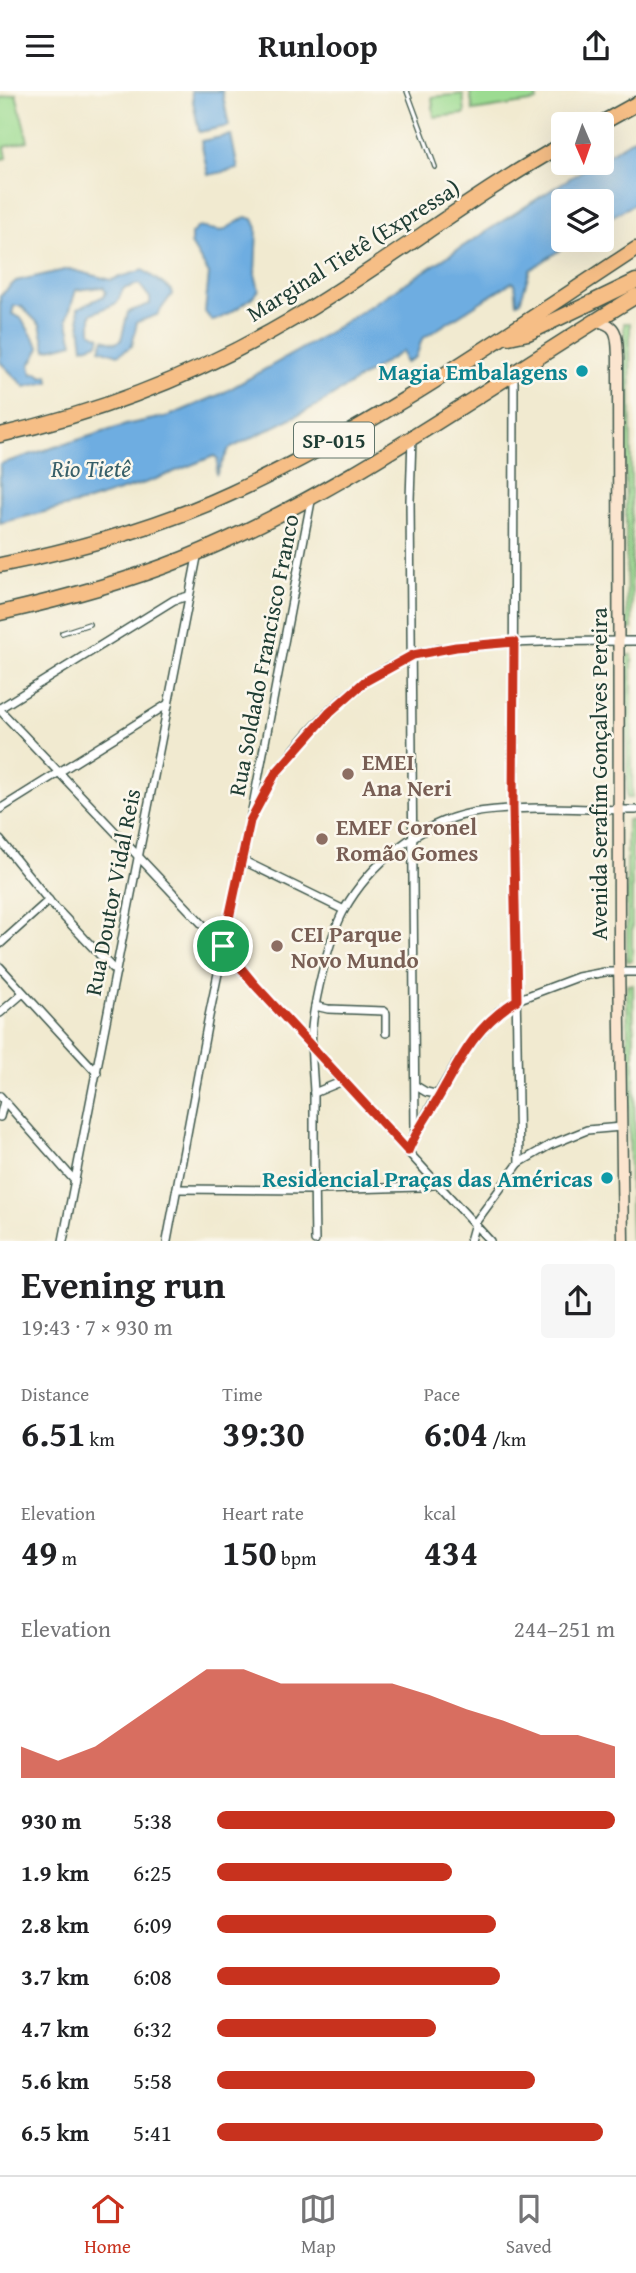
<!DOCTYPE html>
<html lang="en">
<head>
<meta charset="utf-8">
<style>
	:root { --surface:#fff; --page:#f6f6f6; --text:#202124; --muted:#757577; --line:#e0e0e0; --accent:#c8321e }
	body { margin:0; font-family:"Gentium Book Plus",serif; background:var(--page); color:var(--text); height:100vh; display:flex; flex-direction:column; font-size:26px; white-space:nowrap }
	* { box-sizing:border-box; margin:0 }
	p { font-size:23px; color:var(--muted) }
	.icon { flex:none; width:38px; height:38px; fill:none; stroke:currentColor; stroke-width:2; stroke-linecap:round; stroke-linejoin:round }
	.map { position:relative; height:1150px; overflow:hidden }
	.details { display:flex; flex-direction:column; background:var(--surface); flex:1 }
	.details>* { flex:none }
	.needle { width:46px; rotate:178deg }
	.fabs { position:absolute; left:551px; top:21px; display:grid; gap:14px }
	.fabs a { display:grid; place-items:center; width:63px; height:63px; border-radius:7px; background:var(--surface); box-shadow:0 7px 28px #0002; font-size:35px }
	.pin { position:absolute; display:grid; place-items:center; width:60px; height:60px; color:#fff; margin:-30px; border:4px solid #fff; border-radius:50%; box-shadow:0 2px 7px #0007 }
	.round { display:grid; place-items:center; flex:none; width:74px; height:74px; border-radius:7px; background:var(--page) }
	.overview { display:flex; align-items:center; justify-content:space-between; height:119px; padding:0 21px }
	h1 { font-size:38px; font-weight:700; line-height:52px }
	.figures { display:grid; grid-template-columns:repeat(3,1fr); gap:10px; height:119px; padding:7px 21px }
	.figures div { display:grid; align-content:center }
	.figures b { font-size:35px; font-weight:700 }
	.figures small { font-size:19px; font-weight:400 }
	.figures p { font-size:19px }
	.chart { height:196px; padding:14px 21px }
	.chart p { display:flex; justify-content:space-between }
	.chart svg { width:100%; height:126px; margin-top:7px; fill:var(--accent); opacity:.7 }
	ul { padding:0 21px; list-style:none; font-size:23px }
	li { display:grid; grid-template-columns:112px 84px 1fr; align-items:center; height:52px }
	li i { height:18px; border-radius:9px; background:var(--accent) }
	header { display:flex; justify-content:space-between; align-items:center; height:91px; padding:0 21px; background:var(--surface); font-size:32px; font-weight:700 }
	.dock { display:flex; justify-content:space-around; align-items:center; height:98px; border-top:2px solid var(--line); background:var(--surface); font-size:19px; color:var(--muted) }
	.dock a { display:grid; justify-items:center; gap:4px }
	.dock .selected { color:var(--accent) }
	.map>svg:first-child { display:block }
	.green { fill:#9cdb91; stroke:#5e8c62; stroke-width:2 }
	.water { fill:#6eade1; stroke:#46758a; stroke-width:2 }
	.lines { fill:none; stroke-linecap:round; stroke-linejoin:round }
	.lane-casing { stroke:#3e574b; stroke-width:6 }
	.street-casing { stroke:#3e574b; stroke-width:10 }
	.secondary-casing { stroke:#3e574b; stroke-width:13 }
	.highway-casing { stroke:#3e574b; stroke-width:17 }
	.lane { stroke:#fff; stroke-width:3.5 }
	.street { stroke:#fff; stroke-width:7 }
	.secondary { stroke:#fbe5cf; stroke-width:10 }
	.highway { stroke:#f6be86; stroke-width:14 }
	.route-casing { stroke:#fff; stroke-width:14 }
	.route { stroke:#c8321e; stroke-width:9 }
	.culture-dot { fill:#0f9aa8; stroke:#fbf7ec; stroke-width:2.5 }
	.education-dot { fill:#8d6e63; stroke:#fbf7ec; stroke-width:2.5 }
	.labels { text-anchor:middle; dominant-baseline:central; stroke-width:5; stroke-linejoin:round; paint-order:stroke }
	.shield { fill:#fbf7ec; stroke:#61756b; stroke-width:2 }
	.shield-label { font-size:21px; font-weight:bold; fill:#1f3d34 }
	.street-label { font-size:23px; fill:#1f3d34; stroke:#fbf7ec }
	.culture-label { font-size:23px; font-weight:bold; fill:#0d838f; stroke:#fbf7ec; text-anchor:end }
	.education-label { font-size:23px; font-weight:bold; fill:#785e54; stroke:#fbf7ec; text-anchor:start }
	.water-label { font-size:24px; font-style:italic; fill:#375f68; stroke:#fbf7ec }
</style>
</head>
<body>
<header><svg class="icon" aria-label="menu" viewBox="0 0 24 24"><path d="M4 6h16M4 12h16M4 18h16"/></svg>Runloop<svg class="icon" aria-label="share" viewBox="0 0 24 24"><path d="M12 15V3M7 8l5-5 5 5M5 13v7h14v-7"/></svg></header>
<div class="map">
<svg width="636" height="1150" viewBox="0 0 636 1150">
	<rect width="100%" height="100%" fill="#fbf7ec"/>
	<filter id="ink" filterUnits="userSpaceOnUse"><feTurbulence type="fractalNoise" baseFrequency=".0143" numOctaves="2"/><feDisplacementMap in="SourceGraphic" scale="14" xChannelSelector="R" yChannelSelector="G"/><feConvolveMatrix kernelMatrix="1 2 1 2 8 2 1 2 1" color-interpolation-filters="sRGB"/></filter>
	<filter id="wash" filterUnits="userSpaceOnUse"><feTurbulence type="fractalNoise" baseFrequency=".00686" numOctaves="4" result="noise"/><feDisplacementMap in="SourceGraphic" scale="28" xChannelSelector="R" yChannelSelector="G"/><feGaussianBlur stdDeviation="1.57" result="paint"/><feColorMatrix in="noise" values="0 0 0 0 0 0 0 0 0 0 0 0 0 0 0 0 0 1.4 0 .05"/><feComposite in="paint" operator="in"/></filter>
	<g filter="url(#wash)">
		<rect width="100%" height="100%" fill="#f1ead0"/>
		<g class="green">
			<path d="M 470,0 L 535,0 L 537,10 L 473,20 Z"/>
			<path d="M 16,3 L 28,50 L 5,56 L 7,67 L 0,68 L 0,7 Z"/>
			<path d="M 463,3 L 465,23 L 434,26 L 432,6 Z"/>
			<path d="M 624,232 L 630,232 L 632,538 L 627,538 Z"/>
			<rect x="627" y="564" width="5" height="143"/>
			<rect x="627" y="729" width="5" height="141"/>
			<path d="M 627,894 L 633,894 L 636,1150 L 631,1149 Z"/>
		</g>
		<g class="water">
			<path d="M 191,0 L 222,0 L 229,35 L 199,41 Z"/>
			<path d="M 231,44 L 238,78 L 208,84 L 201,50 Z"/>
			<path d="M 636,46 L 636,112 L 602,131 L 602,110 L 564,110 L 564,149 L 575,149 L 530,179 L 520,211 L 517,212 L 515,192 L 512,191 L 422,248 L 416,266 L 405,272 L 403,260 L 318,314 L 229,358 L 216,384 L 218,368 L 214,365 L 151,390 L 85,411 L 0,432 L 0,373 L 129,333 L 169,325 L 221,303 L 315,250 L 562,92 L 595,72 L 602,72 L 602,67 Z"/>
			<path d="M 246,126 L 253,128 L 257,137 L 255,183 L 259,199 C 253,208 223,228 212,230 L 205,221 L 209,183 L 191,153 L 191,143 L 198,136 L 222,140 Z"/>
			<path d="M 69,178 L 111,189 L 143,179 L 170,198 L 172,203 L 157,224 L 137,231 L 132,255 L 118,264 L 100,258 L 104,248 L 116,252 L 121,249 L 128,221 L 150,213 L 150,207 L 139,193 L 123,198 L 117,212 L 91,223 L 91,241 L 100,246 L 98,252 L 83,257 L 78,217 L 104,205 L 106,201 L 103,196 L 76,199 L 67,228 L 73,252 L 46,259 L 40,234 L 21,215 L 14,215 L 12,223 L 21,227 L 40,257 L 30,274 L 32,283 L 37,282 L 43,286 L 48,284 L 49,291 L 25,296 L 0,271 L 0,205 L 16,190 Z"/>
		</g>
	</g>
	<g filter="url(#ink)">
		<g class="lines">
			<g class="lane-casing">
				<g id="lane">
					<path d="M 407,0 L 435,76"/>
					<path d="M 62,542 L 89,533"/>
				</g>
			</g>
			<g class="street-casing">
				<g id="street">
					<path d="M 514,281 L 513,717 L 519,1072"/>
					<path d="M 412,346 L 410,409 L 415,1042"/>
					<path d="M 0,617 L 174,509 L 189,505"/>
					<path d="M 0,619 L 223,855 L 255,894 L 490,1150"/>
					<path d="M 0,718 L 168,613"/>
					<path d="M 255,720 C 285,659 347,590 412,565 C 432,557 455,557 475,555 C 529,550 582,550 636,550"/>
					<path d="M 0,749 L 50,811 L 116,881"/>
					<path d="M 242,769 L 344,819"/>
					<path d="M 0,853 L 49,809"/>
					<path d="M 0,876 L 97,982"/>
					<path d="M 315,915 L 328,918 L 384,920 L 386,922 L 386,942"/>
					<path d="M 0,922 L 23,902"/>
					<path d="M 416,995 L 426,1001 L 440,1004"/>
					<path d="M 314,1002 L 343,990"/>
					<path d="M 0,1005 L 74,1089"/>
					<path d="M 0,1026 L 4,1010"/>
					<path d="M 408,1060 L 415,1042 L 458,969 L 498,921 L 517,909 L 578,886 L 605,881 L 636,881"/>
					<path d="M 177,1098 L 314,1099 L 420,1096 L 438,1093"/>
					<path d="M 63,1150 L 198,461"/>
					<path d="M 167,1150 L 208,930 L 250,730 L 312,405"/>
					<path d="M 315,1150 C 314,1100 314,1050 314,1001 C 313,979 310,958 312,937 C 315,905 329,847 344,819 C 370,773 419,732 472,722 C 526,713 581,719 636,719"/>
					<path d="M 470,1150 L 475,1132 L 519,1072 L 550,1054 L 587,1039 L 621,1036"/>
				</g>
			</g>
			<g class="secondary-casing">
				<path id="secondary" d="M 595,230 C 619,233 617,246 618,267 L 619,868 L 623,1150"/>
			</g>
			<g class="highway-casing">
				<g id="highway">
					<path d="M 600,33 L 636,13"/>
					<path d="M 509,246 L 528,242 L 636,190"/>
					<path d="M 0,344 C 101,321 201,282 291,229 C 384,175 469,106 564,53"/>
					<path d="M 0,474 C 79,458 159,436 232,402 C 375,336 505,244 636,158"/>
					<path d="M 0,522 C 62,508 123,492 183,468 C 345,402 487,295 636,205"/>
				</g>
			</g>
			<use href="#lane" class="lane"/>
			<use href="#street" class="street"/>
			<use href="#secondary" class="secondary"/>
			<use href="#highway" class="highway"/>
		</g>
	</g>
	<g class="lines" filter="url(#ink)">
		<g class="route-casing">
			<path id="route" d="M 514,551 L 513,717 L 517,909 C 476,935 463,963 440,1004 C 429,1023 416,1040 408,1060 L 255,894 L 223,855 L 250,730 L 275,683 L 330,621 L 364,591 L 413,564 L 456,556 Z"/>
		</g>
		<use href="#route" class="route"/>
	</g>
	<g class="culture-dot">
		<circle cx="582" cy="280" r="7"/>
		<circle cx="607" cy="1087" r="7"/>
	</g>
	<g class="education-dot">
		<circle cx="348" cy="683" r="7"/>
		<circle cx="322" cy="748" r="7"/>
		<circle cx="277" cy="855" r="7"/>
	</g>
	<g class="labels">
		<rect class="shield" x="294" y="331.5" width="80" height="35" rx="5"/>
		<g class="shield-label">
			<text x="334" y="349">SP-015</text>
		</g>
		<g class="street-label">
			<text transform="translate(353 159) rotate(-32)">Marginal Tietê (Expressa)</text>
			<text transform="translate(263 564) rotate(-79)">Rua Soldado Francisco Franco</text>
			<text transform="translate(598 683) rotate(-90)">Avenida Serafim Gonçalves Pereira</text>
			<text transform="translate(112 801) rotate(-79)">Rua Doutor Vidal Reis</text>
		</g>
		<g class="culture-label">
			<text x="568" y="280">Magia Embalagens</text>
			<text x="593" y="1087">Residencial Praças das Américas</text>
		</g>
		<g class="education-label">
			<text x="362" y="670">EMEI<tspan x="362" dy="26">Ana Neri</tspan></text>
			<text x="336" y="735">EMEF Coronel<tspan x="336" dy="26">Romão Gomes</tspan></text>
			<text x="291" y="842">CEI Parque<tspan x="291" dy="26">Novo Mundo</tspan></text>
		</g>
		<g class="water-label">
			<text x="91" y="377">Rio Tietê</text>
		</g>
	</g>
</svg>
<div class="fabs">
<a><svg class="needle" viewBox="-14 -14 28 28"><path d="M0-13l5 13h-10z" fill="#e53935"/><path d="M0 13l5-13h-10z" fill="#757577"/></svg></a>
<a><svg class="icon" aria-label="layers" viewBox="0 0 24 24"><path d="M12 4l9 5-9 5-9-5zM3 14l9 5 9-5"/></svg></a>
</div>
<div class="pin" style="left:223px;top:855px;background:#1e9e55"><svg class="icon" aria-label="arrive" viewBox="0 0 24 24"><path d="M6 21V4h12l-3 4 3 4H6"/></svg></div>
</div>
<section class="details">
<div class="overview"><div><h1>Evening run</h1><p>19:43 · 7 × 930 m</p></div><a class="round"><svg class="icon" aria-label="share" viewBox="0 0 24 24"><path d="M12 15V3M7 8l5-5 5 5M5 13v7h14v-7"/></svg></a></div>
<div class="figures">
<div><p>Distance</p><b>6.51<small> km</small></b></div>
<div><p>Time</p><b>39:30</b></div>
<div><p>Pace</p><b>6:04<small> /km</small></b></div>
</div>
<div class="figures">
<div><p>Elevation</p><b>49<small> m</small></b></div>
<div><p>Heart rate</p><b>150<small> bpm</small></b></div>
<div><p>kcal</p><b>434</b></div>
</div>
<div class="chart"><p><span>Elevation</span>244–251 m</p>
<svg viewBox="0 0 160 44" preserveAspectRatio="none"><path d="M0 44V33L10 38L20 33L30 24L40 15L50 6L60 6L70 11L80 11L90 11L100 11L110 15L120 20L130 24L140 29L150 29L160 33V44z"/></svg>
</div>
<ul>
<li><b>930 m</b>5:38<i style="width:100%"></i></li>
<li><b>1.9 km</b>6:25<i style="width:59%"></i></li>
<li><b>2.8 km</b>6:09<i style="width:70%"></i></li>
<li><b>3.7 km</b>6:08<i style="width:71%"></i></li>
<li><b>4.7 km</b>6:32<i style="width:55%"></i></li>
<li><b>5.6 km</b>5:58<i style="width:80%"></i></li>
<li><b>6.5 km</b>5:41<i style="width:97%"></i></li>
</ul>
</section>
<nav class="dock">
<a class="selected"><svg class="icon" aria-label="home" viewBox="0 0 24 24"><path d="M3 11l9-7 9 7M6 9v11h12V9"/></svg>Home</a>
<a><svg class="icon" aria-label="map" viewBox="0 0 24 24"><path d="M3 6l6-2 6 2 6-2v14l-6 2-6-2-6 2zM9 4v14M15 6v14"/></svg>Map</a>
<a><svg class="icon" aria-label="saved" viewBox="0 0 24 24"><path d="M7 4h10v16l-5-4-5 4z"/></svg>Saved</a>
</nav>
</body>
</html>
